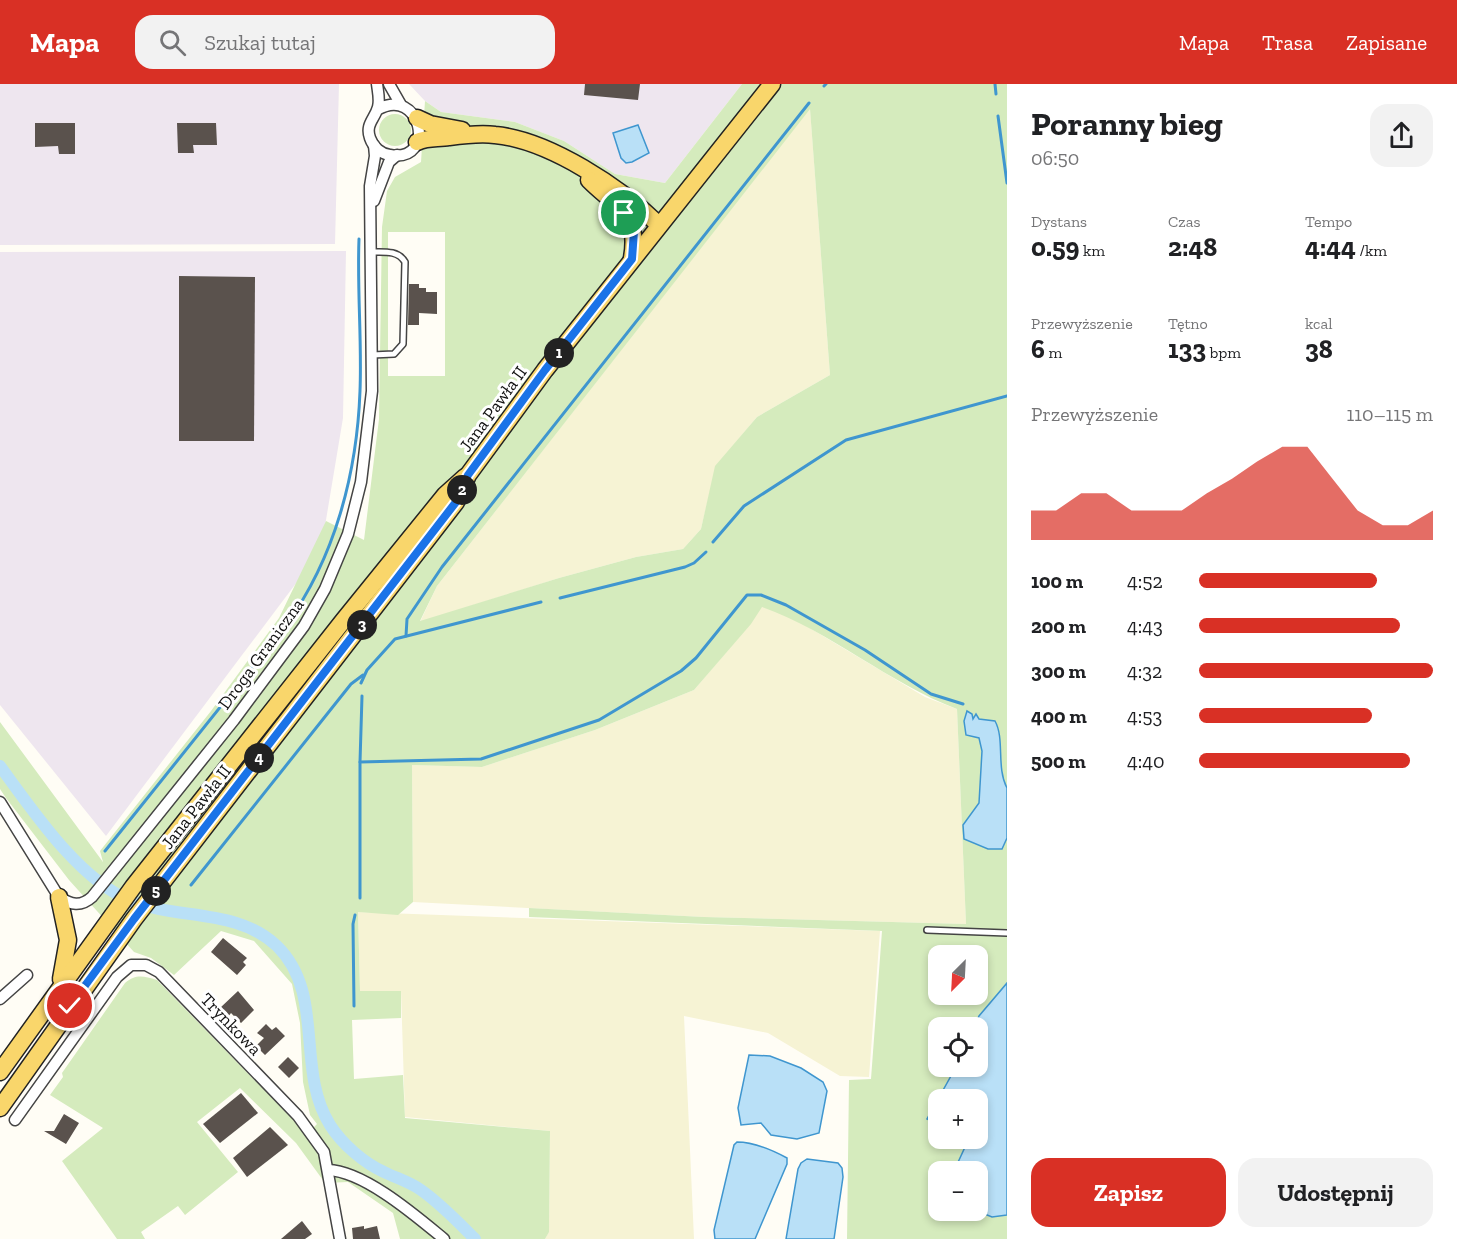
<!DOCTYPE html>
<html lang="pl">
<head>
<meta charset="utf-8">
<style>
	:root { --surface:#fff; --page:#f2f2f2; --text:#202124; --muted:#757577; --accent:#d93025 }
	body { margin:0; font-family:"Zilla Slab",serif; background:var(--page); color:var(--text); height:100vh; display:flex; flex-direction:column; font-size:22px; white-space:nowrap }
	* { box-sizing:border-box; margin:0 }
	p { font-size:20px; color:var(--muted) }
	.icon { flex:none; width:33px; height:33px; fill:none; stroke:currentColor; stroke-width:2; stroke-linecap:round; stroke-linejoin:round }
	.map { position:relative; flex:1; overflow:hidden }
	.drawer { display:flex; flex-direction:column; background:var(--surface); width:450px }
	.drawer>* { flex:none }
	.needle { width:39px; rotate:204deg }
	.tools { position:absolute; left:928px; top:861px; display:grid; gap:12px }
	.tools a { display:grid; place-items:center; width:60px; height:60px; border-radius:12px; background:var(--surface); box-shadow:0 3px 9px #0003; font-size:30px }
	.pin { position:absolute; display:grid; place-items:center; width:51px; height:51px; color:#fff; margin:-26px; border:3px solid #fff; border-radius:50%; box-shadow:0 2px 6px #0007 }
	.km { position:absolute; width:30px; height:30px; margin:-15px; border-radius:50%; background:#222; color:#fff; font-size:16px; line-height:30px; text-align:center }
	.round { display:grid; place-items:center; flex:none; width:63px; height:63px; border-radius:18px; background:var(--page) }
	.head { display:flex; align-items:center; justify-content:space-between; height:102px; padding:0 24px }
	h1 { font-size:33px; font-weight:700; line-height:45px }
	.figures { display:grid; grid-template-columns:repeat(3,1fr); gap:9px; height:102px; padding:6px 24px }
	.figures div { display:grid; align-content:center }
	.figures b { font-size:26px; font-weight:700 }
	.figures small { font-size:16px; font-weight:400 }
	.figures p { font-size:16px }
	.chart { height:168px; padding:12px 24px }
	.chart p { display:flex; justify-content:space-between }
	.chart svg { width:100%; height:108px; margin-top:6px; fill:var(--accent); opacity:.7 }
	.primary-button { display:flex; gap:12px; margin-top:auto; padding:12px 24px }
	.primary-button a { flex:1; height:69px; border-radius:18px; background:var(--accent); color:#fff; font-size:24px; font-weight:700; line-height:69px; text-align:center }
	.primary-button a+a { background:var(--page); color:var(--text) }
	ul { padding:0 24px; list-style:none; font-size:20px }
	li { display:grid; grid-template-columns:96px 72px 1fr; align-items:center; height:45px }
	li i { height:15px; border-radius:8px; background:var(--accent) }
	header { display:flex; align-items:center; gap:36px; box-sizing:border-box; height:84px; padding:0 30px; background:var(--accent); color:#fff }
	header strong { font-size:28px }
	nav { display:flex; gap:33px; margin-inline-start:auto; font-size:21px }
	.search { width:420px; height:54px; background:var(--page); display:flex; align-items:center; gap:15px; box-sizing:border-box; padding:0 21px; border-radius:18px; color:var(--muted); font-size:22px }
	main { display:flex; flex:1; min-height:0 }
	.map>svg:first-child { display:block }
	.industrial { fill:#eee6ef }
	.farmland { fill:#f6f3d4 }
	.green { fill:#d5ebbd; fill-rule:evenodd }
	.water { fill:#b9e0f7; stroke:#3f96cf; stroke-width:1.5 }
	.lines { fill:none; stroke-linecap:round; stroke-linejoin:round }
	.stream { stroke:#3f96cf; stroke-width:3 }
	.canal { stroke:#b9e0f7; stroke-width:12 }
	.building { fill:#5a524d }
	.service-casing { stroke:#444; stroke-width:8 }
	.minor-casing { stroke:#444; stroke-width:13 }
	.primary-casing { stroke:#222; stroke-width:19 }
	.service { stroke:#fff; stroke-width:5 }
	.minor { stroke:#fff; stroke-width:10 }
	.primary { stroke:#f9d66b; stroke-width:16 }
	.route-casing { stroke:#fff; stroke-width:12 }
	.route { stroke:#1a73e8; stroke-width:8 }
	.labels { text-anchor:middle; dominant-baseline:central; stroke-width:6; stroke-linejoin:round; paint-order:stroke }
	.street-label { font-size:18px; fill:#111; stroke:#fff }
</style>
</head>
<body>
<header>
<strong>Mapa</strong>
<div class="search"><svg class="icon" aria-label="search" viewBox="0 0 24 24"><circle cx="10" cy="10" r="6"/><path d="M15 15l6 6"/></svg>Szukaj tutaj</div>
<nav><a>Mapa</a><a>Trasa</a><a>Zapisane</a></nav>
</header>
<main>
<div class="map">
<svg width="1007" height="1155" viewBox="0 0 1007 1155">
	<rect width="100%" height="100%" fill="#fffdf5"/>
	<g class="industrial">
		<path d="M 0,0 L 339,0 L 335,160 L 0,161 Z"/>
		<path d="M 409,0 L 742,0 L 665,99 L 615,90 L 564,57 L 515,38 L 441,28 L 425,17 Z"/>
		<path d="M 346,167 L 343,334 L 321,466 L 106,752 L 0,621 L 0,168 Z"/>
	</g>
	<g class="farmland">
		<path d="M 810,24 L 830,291 L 757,333 L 716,382 L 701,445 L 683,465 L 636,473 L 559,494 L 420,538 L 437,502 Z"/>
		<path d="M 762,522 L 793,534 L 925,613 L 957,625 L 966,840 L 704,833 L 413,818 L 412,681 L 482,683 L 595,646 L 694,606 L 750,540 Z"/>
		<path d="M 358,828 L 880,847 L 869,993 L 840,992 L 768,949 L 684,932 L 694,1155 L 545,1155 L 549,1147 L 550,1047 L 405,1033 L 401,907 L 360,907 Z"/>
	</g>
	<g class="green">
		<path d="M 742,0 L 1007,0 L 1007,1155 L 847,1155 L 849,996 L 871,995 L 882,847 L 529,833 L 529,824 L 704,833 L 966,840 L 957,625 C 888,599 832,548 762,523 L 751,540 L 694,606 L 595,646 L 482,683 L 412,681 L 413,818 L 398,831 L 358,828 L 360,907 L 401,907 L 401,934 L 352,936 L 354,995 L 403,991 L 405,1034 L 550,1047 L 549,1148 L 545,1155 L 400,1155 L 393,1129 L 348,1098 L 325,1099 L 296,1059 L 240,1004 L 197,1038 L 238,1088 L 185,1131 L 178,1122 L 141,1148 L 145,1155 L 117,1155 L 62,1077 L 103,1044 L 50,1011 L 63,993 L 62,989 L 125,899 C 136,890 143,892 157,896 L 307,1050 L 317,1040 L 310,1031 L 303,998 L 300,939 L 292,900 L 254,857 L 221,847 L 174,891 L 151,874 L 134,868 L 69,796 L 6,714 L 0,705 L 0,638 L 103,778 L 100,767 L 211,627 L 279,534 L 326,437 L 364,456 L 379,335 L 382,143 L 387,107 L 395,93 L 421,78 L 425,17 L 441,28 L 515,38 L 564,57 L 615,90 L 665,99 ZM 810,25 L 830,291 L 757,333 L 715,382 L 701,445 L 683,465 L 636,473 L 559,494 L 420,537 L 437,502 ZM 388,148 L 445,148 L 445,292 L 388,292 ZM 939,872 L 978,872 L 978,910 L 939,910 ZM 939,944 L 978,944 L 978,982 L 939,982 ZM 939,1016 L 978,1016 L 978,1054 L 939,1054 ZM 939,1088 L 978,1088 L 978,1126 L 939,1126 Z"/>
		<circle cx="395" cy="46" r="16"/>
	</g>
	<g class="water">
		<path d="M 638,41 L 649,69 L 632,78 L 626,79 L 621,74 L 613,49 Z"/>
		<path d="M 967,627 L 972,630 L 973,635 L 976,630 L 979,635 L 995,637 C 1005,655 996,683 1007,704 L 1007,754 L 1002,765 L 988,765 L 964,755 L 963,741 L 979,719 L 982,667 L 979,654 L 966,651 L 964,637 Z"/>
		<path d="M 1007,899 L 1007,1131 L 992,1133 L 977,1127 L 978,1088 L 954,1087 L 965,1063 L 965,1055 L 978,1054 L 978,1016 L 939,1016 L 939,1041 L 927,1035 L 956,983 L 978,982 L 978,944 L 974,943 L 979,932 Z"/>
		<path d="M 749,971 L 770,972 L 801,984 L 823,998 L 827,1007 L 819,1049 L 797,1055 L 771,1051 L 761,1039 L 741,1041 L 738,1024 Z"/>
		<path d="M 737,1058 C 754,1058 772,1066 787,1074 L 787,1080 L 755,1155 L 715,1155 L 714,1146 L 734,1061 Z"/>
		<path d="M 807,1075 L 838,1079 L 842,1084 L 843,1093 L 834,1155 L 786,1155 L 798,1085 L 801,1079 Z"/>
	</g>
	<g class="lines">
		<g class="stream">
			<path d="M 995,0 L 996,10"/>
			<path d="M 824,2 L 826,0"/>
			<path d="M 998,32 L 1007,99"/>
			<path d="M 713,458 L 744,422 L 846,356 L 1007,312"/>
			<path d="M 560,514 L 685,483 L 694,479 L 706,468"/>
			<path d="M 406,552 L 407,535 L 442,483 L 809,19"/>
			<path d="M 361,599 L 367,586 L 395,555 L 541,518"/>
			<path d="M 360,678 L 362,612"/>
			<path d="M 105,767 L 286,541 C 335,474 357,389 360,307 C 362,257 357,206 359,155"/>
			<path d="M 191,801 L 351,600 L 363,591"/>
			<path d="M 360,814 L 360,678 L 481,675 L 599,636 L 681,587 L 696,574 L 747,511 L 761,511 L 786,521 L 865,566 L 931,610 L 963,620"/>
			<path d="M 354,922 L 353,840 L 355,831"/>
		</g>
		<path class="canal" d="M 0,682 C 33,727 79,796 131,817 C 179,836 237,824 277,862 C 326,910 295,985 330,1041 C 342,1060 364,1079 384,1088 C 396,1094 410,1098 421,1106 C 441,1120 458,1138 475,1155"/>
	</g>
	<g class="building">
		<path d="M 585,0 L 640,0 L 638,16 L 584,11 Z"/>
		<path d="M 35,39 L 75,39 L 75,70 L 59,70 L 58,62 L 35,63 Z"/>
		<path d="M 177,39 L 216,39 L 217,61 L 193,61 L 194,69 L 178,69 Z"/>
		<path d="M 179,192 L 255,193 L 254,357 L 179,357 Z"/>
		<path d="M 409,200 L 419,200 L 419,204 L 426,204 L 426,208 L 437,208 L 437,230 L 419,229 L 419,241 L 408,241 Z"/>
		<path d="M 223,854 L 247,874 L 243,878 L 246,881 L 237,891 L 211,868 Z"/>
		<path d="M 238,907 L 254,926 L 241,939 L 231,929 L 228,933 L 220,924 Z"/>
		<path d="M 266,940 L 272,946 L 276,943 L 285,952 L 265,971 L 256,962 L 264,954 L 257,949 Z"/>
		<path d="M 288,973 L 299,984 L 289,994 L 278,983 Z"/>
		<path d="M 241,1009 L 258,1029 L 220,1059 L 203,1040 Z"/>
		<path d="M 64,1030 L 79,1039 L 66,1060 L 44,1047 L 54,1047 Z"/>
		<path d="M 270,1043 L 288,1061 L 247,1093 L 233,1074 Z"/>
		<path d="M 302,1137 L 312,1150 L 305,1155 L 281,1155 Z"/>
		<path d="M 364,1142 L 364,1145 L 377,1142 L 380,1155 L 353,1155 L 352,1144 Z"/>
	</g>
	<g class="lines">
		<g class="service-casing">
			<g id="service">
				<path d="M 371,168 C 384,168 398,166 405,178 L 403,260 L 394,270 L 372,271"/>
				<path d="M 927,846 L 1007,849"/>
			</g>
		</g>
		<g class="minor-casing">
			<g id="minor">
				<path d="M 377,0 C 378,8 380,16 378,23 C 375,35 365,40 370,54 C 373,63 381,70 390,71 C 438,79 421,0 377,26"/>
				<path d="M 389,0 L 401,21"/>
				<path d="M 374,117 L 389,78 L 397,71"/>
				<path d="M 0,718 L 59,813 C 71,821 81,823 92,813 L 234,636 L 304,542 L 325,505 L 348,450 L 361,398 L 372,307 L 370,102 L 375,72 L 374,61"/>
				<path d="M 0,915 L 27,891"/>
				<path d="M 15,1036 L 117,893 L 131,881 L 146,881 L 159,888 L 298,1032 L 324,1068 L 340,1155"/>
				<path d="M 328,1086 C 364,1087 416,1132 444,1155"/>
			</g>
		</g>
		<g class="primary-casing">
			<g id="primary">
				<path d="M 417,34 L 430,40 L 462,46"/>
				<path d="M 417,58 C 428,53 438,55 449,53 C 464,51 480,49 495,51 C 549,56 621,104 659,141"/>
				<path d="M 589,96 C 617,124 640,129 632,174"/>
				<path d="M 59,813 L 68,856 L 61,895"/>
				<path d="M 0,988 L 133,803 L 343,537 L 445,411 L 465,393"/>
				<path d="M 0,1024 L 134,835 L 456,418 L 468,391 L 545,286 L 772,0"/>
			</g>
		</g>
		<use href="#service" class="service"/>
		<use href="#minor" class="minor"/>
		<use href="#primary" class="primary"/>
	</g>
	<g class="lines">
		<g class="route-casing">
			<path id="route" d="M 70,922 L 134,835 L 456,418 L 468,391 L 545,286 L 632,175 L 634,147 L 624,129"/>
		</g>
		<use href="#route" class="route"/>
	</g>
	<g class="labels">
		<g class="street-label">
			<text transform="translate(493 325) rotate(-54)">Jana Pawła II</text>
			<text transform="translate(261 570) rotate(-54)">Droga Graniczna</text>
			<text transform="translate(196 723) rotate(-52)">Jana Pawła II</text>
			<text transform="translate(231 940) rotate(46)">Trynkowa</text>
		</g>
	</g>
</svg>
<div class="tools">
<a><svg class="needle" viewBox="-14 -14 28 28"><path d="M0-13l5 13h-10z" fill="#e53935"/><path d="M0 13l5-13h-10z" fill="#757577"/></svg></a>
<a><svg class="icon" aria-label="locate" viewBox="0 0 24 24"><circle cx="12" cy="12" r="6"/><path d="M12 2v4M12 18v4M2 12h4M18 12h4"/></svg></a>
<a>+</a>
<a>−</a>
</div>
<div class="pin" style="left:624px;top:129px;background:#1e9e55"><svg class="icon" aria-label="arrive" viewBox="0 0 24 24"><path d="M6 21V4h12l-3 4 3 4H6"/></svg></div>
<div class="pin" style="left:70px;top:922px;background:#d93025"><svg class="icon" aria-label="check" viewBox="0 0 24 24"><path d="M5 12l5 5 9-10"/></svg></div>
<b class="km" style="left:559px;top:269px">1</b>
<b class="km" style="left:462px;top:406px">2</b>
<b class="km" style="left:362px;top:541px">3</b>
<b class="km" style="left:259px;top:674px">4</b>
<b class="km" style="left:156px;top:807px">5</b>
</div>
<section class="drawer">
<div class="head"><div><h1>Poranny bieg</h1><p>06:50</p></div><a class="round"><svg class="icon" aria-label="share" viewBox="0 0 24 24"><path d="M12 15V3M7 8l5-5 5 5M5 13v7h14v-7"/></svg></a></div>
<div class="figures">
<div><p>Dystans</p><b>0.59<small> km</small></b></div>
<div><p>Czas</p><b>2:48</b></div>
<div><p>Tempo</p><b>4:44<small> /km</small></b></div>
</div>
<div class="figures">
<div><p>Przewyższenie</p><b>6<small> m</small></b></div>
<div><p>Tętno</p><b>133<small> bpm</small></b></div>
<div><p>kcal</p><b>38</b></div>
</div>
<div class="chart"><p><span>Przewyższenie</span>110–115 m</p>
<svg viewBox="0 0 160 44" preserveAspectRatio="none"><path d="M0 44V32L10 32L20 25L30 25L40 32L50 32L60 32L70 25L80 19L90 12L100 6L110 6L120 19L130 32L140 38L150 38L160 32V44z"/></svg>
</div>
<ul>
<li><b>100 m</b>4:52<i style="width:76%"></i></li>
<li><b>200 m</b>4:43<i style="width:86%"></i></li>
<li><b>300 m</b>4:32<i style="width:100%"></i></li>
<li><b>400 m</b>4:53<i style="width:74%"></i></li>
<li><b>500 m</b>4:40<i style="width:90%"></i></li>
</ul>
<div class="primary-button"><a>Zapisz</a><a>Udostępnij</a></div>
</section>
</main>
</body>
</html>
